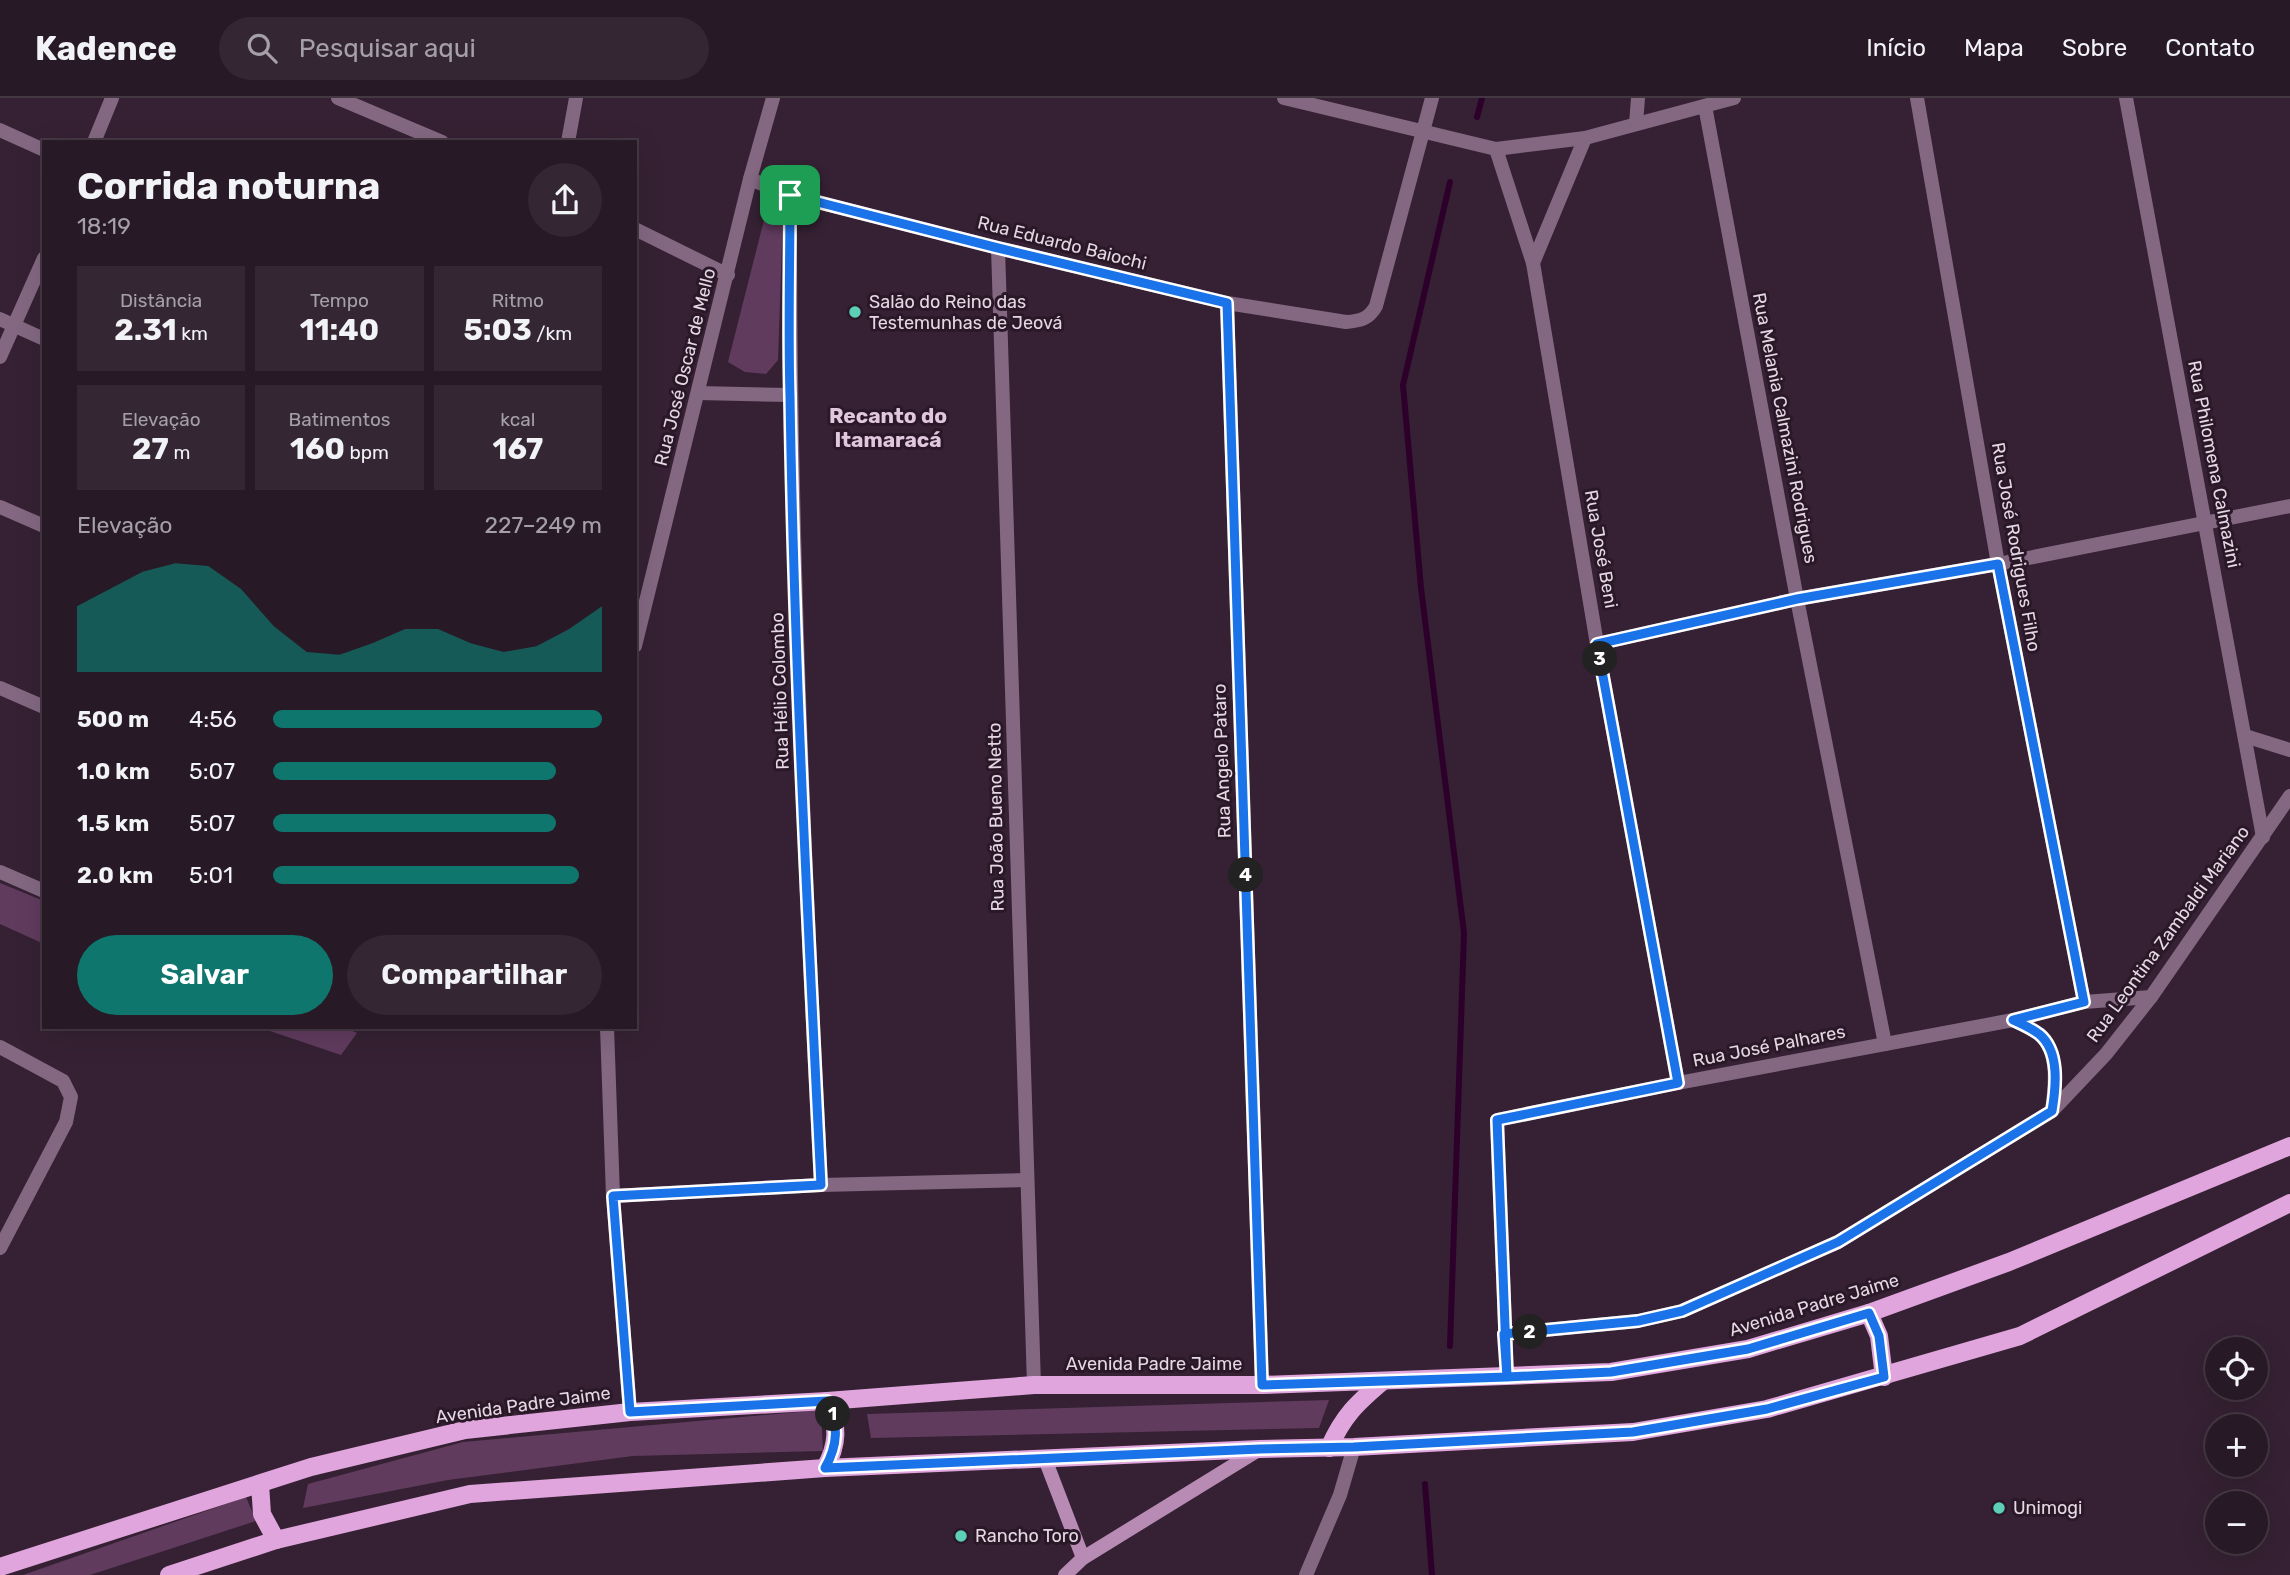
<!DOCTYPE html>
<html lang="pt">
<head>
<meta charset="utf-8">
<style>
	:root { --surface:#281926; --page:#342632; --text:#f1f3f6; --muted:#a5a0a7; --line:#443843; --accent:#0f766e }
	body { margin:0; font-family:Rubik,sans-serif; background:var(--page); color:var(--text); height:100vh; display:flex; flex-direction:column; font-size:26px; white-space:nowrap }
	* { box-sizing:border-box; margin:0 }
	p { font-size:23px; color:var(--muted) }
	.icon { flex:none; width:38px; height:38px; fill:none; stroke:currentColor; stroke-width:2; stroke-linecap:round; stroke-linejoin:round }
	.map { position:relative; flex:1; overflow:hidden }
	.sheet { position:absolute; left:42px; top:42px; width:595px; height:889px; display:flex; flex-direction:column; background:var(--surface); border-radius:0px; box-shadow:0 7px 28px #0002,0 0 0 2px var(--line) }
	.sheet>* { flex:none }
	.tools { position:absolute; left:2205px; top:1239px; display:grid; gap:14px }
	.tools a { display:grid; place-items:center; width:63px; height:63px; border-radius:50%; background:var(--surface); box-shadow:0 7px 28px #0002,0 0 0 2px var(--line); font-size:35px }
	.pin { position:absolute; display:grid; place-items:center; width:60px; height:60px; color:#fff; margin:-30px; border-radius:14px; box-shadow:0 4px 10px #0006 }
	.km { position:absolute; width:35px; height:35px; margin:-18px; border-radius:50%; background:#222; color:#fff; font-size:19px; line-height:35px; text-align:center }
	.round { display:grid; place-items:center; flex:none; width:74px; height:74px; border-radius:37px; background:var(--page) }
	.head { display:flex; align-items:center; justify-content:space-between; height:119px; padding:0 35px }
	h1 { font-size:38px; font-weight:700; line-height:52px }
	.stats { display:grid; grid-template-columns:repeat(3,1fr); gap:10px; height:119px; padding:7px 35px }
	.stats div { display:grid; align-content:center; border-radius:0px; background:var(--page); text-align:center }
	.stats b { font-size:30px; font-weight:700 }
	.stats small { font-size:19px; font-weight:400 }
	.stats p { font-size:19px }
	.chart { height:196px; padding:14px 35px }
	.chart p { display:flex; justify-content:space-between }
	.chart svg { width:100%; height:126px; margin-top:7px; fill:var(--accent); opacity:.7 }
	.primary-button { display:flex; gap:14px; margin-top:auto; padding:14px 35px }
	.primary-button a { flex:1; height:80px; border-radius:42px; background:var(--accent); color:#fff; font-size:28px; font-weight:700; line-height:80px; text-align:center }
	.primary-button a+a { background:var(--page); color:var(--text) }
	ul { padding:0 35px; list-style:none; font-size:23px }
	li { display:grid; grid-template-columns:112px 84px 1fr; align-items:center; height:52px }
	li i { height:18px; border-radius:9px; background:var(--accent) }
	header { display:flex; align-items:center; gap:42px; box-sizing:border-box; height:98px; padding:0 35px; background:var(--surface); border-bottom:2px solid var(--line) }
	header strong { font-size:33px }
	nav { display:flex; gap:38px; margin-inline-start:auto; font-size:24px }
	.search { width:490px; height:63px; background:var(--page); display:flex; align-items:center; gap:18px; box-sizing:border-box; padding:0 24px; border-radius:38px; color:var(--muted); font-size:26px }
	.map>svg:first-child { display:block }
	.green { fill:#603b5e }
	.lines { fill:none; stroke-linecap:round; stroke-linejoin:round }
	.stream { stroke:#2c002b; stroke-width:6 }
	.street { stroke:#846882; stroke-width:14 }
	.secondary { stroke:#b88bb5; stroke-width:14 }
	.primary { stroke:#e0a5dc; stroke-width:18 }
	.route-casing { stroke:#fff; stroke-width:14 }
	.route { stroke:#1a73e8; stroke-width:9 }
	.poi-dot { fill:#5dceb8; stroke:#2a1829; stroke-width:2.5 }
	.labels { text-anchor:middle; dominant-baseline:central; stroke-width:6; stroke-linejoin:round; paint-order:stroke }
	.street-label { font-size:18px; fill:#e5d8e4; stroke:#2a1829 }
	.poi-label { font-size:18px; fill:#e5d8e4; stroke:#2a1829; text-anchor:start }
	.quarter-label { font-size:21px; font-weight:bold; fill:#e1c7de; stroke:#2a1829 }
</style>
</head>
<body>
<header>
<strong>Kadence</strong>
<div class="search"><svg class="icon" aria-label="search" viewBox="0 0 24 24"><circle cx="10" cy="10" r="6"/><path d="M15 15l6 6"/></svg>Pesquisar aqui</div>
<nav><a>Início</a><a>Mapa</a><a>Sobre</a><a>Contato</a></nav>
</header>
<div class="map">
<svg width="2290" height="1477" viewBox="0 0 2290 1477">
	<rect width="100%" height="100%" fill="#352133"/>
	<g class="green">
		<path d="M 783,116 L 778,262 L 766,276 L 745,274 L 728,264 L 765,118 Z"/>
		<path d="M 0,785 L 44,803 L 44,846 L 0,826 Z"/>
		<path d="M 258,929 L 344,929 L 357,935 L 341,957 Z"/>
		<path d="M 1329,1302 L 1319,1330 L 871,1340 L 867,1316 Z"/>
		<path d="M 821,1312 L 823,1353 L 633,1358 L 448,1382 L 303,1410 L 308,1386 L 463,1344 Z"/>
		<path d="M 246,1399 L 256,1423 L 90,1477 L 23,1477 Z"/>
	</g>
	<g class="lines">
		<g class="stream">
			<path d="M 1477,19 L 1482,0"/>
			<path d="M 1450,1248 L 1464,835 L 1421,490 L 1403,287 L 1450,84"/>
			<path d="M 1425,1386 L 1432,1477"/>
		</g>
		<g class="street">
			<path d="M 338,0 L 442,44"/>
			<path d="M 1284,0 L 1496,51 L 1585,40 L 1734,0"/>
			<path d="M 1917,0 L 1998,466 L 2084,904"/>
			<path d="M 2126,0 L 2263,739"/>
			<path d="M 1705,8 L 1797,501 L 1885,946"/>
			<path d="M 1636,26 L 1638,0"/>
			<path d="M 0,32 L 44,52"/>
			<path d="M 94,44 L 112,0"/>
			<path d="M 568,44 L 576,0"/>
			<path d="M 1496,51 L 1533,165 L 1597,546 L 1678,985"/>
			<path d="M 750,81 L 790,97 L 998,150 L 1227,205 L 1346,224 C 1360,223 1369,221 1376,208 L 1432,0"/>
			<path d="M 790,97 C 789,427 804,757 821,1087"/>
			<path d="M 635,131 L 728,177"/>
			<path d="M 998,150 L 1034,1287"/>
			<path d="M 1533,165 L 1585,40"/>
			<path d="M 1227,205 L 1262,1287"/>
			<path d="M 0,221 L 44,241"/>
			<path d="M 0,259 L 44,160"/>
			<path d="M 698,295 L 790,297"/>
			<path d="M 0,409 L 44,428"/>
			<path d="M 1597,546 L 1797,501 L 1998,466 L 2290,408"/>
			<path d="M 635,548 L 750,81 L 773,0"/>
			<path d="M 0,590 L 44,609"/>
			<path d="M 2245,638 L 2290,652"/>
			<path d="M 0,774 L 44,793"/>
			<path d="M 2013,922 C 2021,926 2031,930 2039,936 C 2060,953 2055,989 2052,1013"/>
			<path d="M 607,929 L 613,1098 L 630,1314"/>
			<path d="M 0,949 L 63,983 L 71,999 L 66,1024 L 0,1150"/>
			<path d="M 613,1098 L 821,1087 L 1026,1082"/>
			<path d="M 1504,1236 L 1638,1223 L 1682,1213 L 1838,1144 L 2052,1013 L 2106,956 L 2151,899 L 2290,698"/>
			<path d="M 1507,1279 L 1497,1022 L 1678,985 L 2013,922 L 2084,904 L 2151,899"/>
			<path d="M 1306,1477 L 1340,1397 L 1354,1349"/>
		</g>
		<g class="secondary">
			<path d="M 1045,1361 L 1083,1460"/>
			<path d="M 1065,1477 L 1083,1460 L 1260,1351"/>
		</g>
		<g class="primary">
			<path d="M 1869,1215 L 1879,1238 L 1884,1279"/>
			<path d="M 1329,1350 C 1343,1318 1357,1305 1383,1283"/>
			<path d="M 825,1370 C 838,1347 839,1327 827,1303"/>
			<path d="M 260,1386 L 262,1416 L 276,1442"/>
			<path d="M 0,1469 L 311,1369 L 465,1332 L 630,1314 L 827,1303 L 1034,1287 L 1262,1287 L 1611,1274 L 1748,1251 L 1869,1215 L 2009,1164 L 2290,1048"/>
			<path d="M 169,1477 L 276,1442 L 470,1396 L 825,1370 L 1260,1351 L 1354,1349 L 1633,1334 L 1767,1311 L 2020,1238 L 2290,1105"/>
		</g>
	</g>
	<g class="lines">
		<g class="route-casing">
			<path id="route" d="M 790,97 C 790,164 788,231 790,298 C 794,561 808,824 821,1087 L 613,1098 L 630,1314 L 827,1303 C 839,1327 838,1347 825,1370 L 1260,1351 L 1354,1349 L 1633,1334 L 1767,1311 L 1884,1279 L 1879,1238 L 1869,1215 L 1748,1251 L 1611,1274 L 1507,1279 L 1504,1236 L 1638,1223 L 1682,1213 L 1838,1144 L 2052,1013 C 2056,989 2060,953 2039,936 C 2031,930 2022,926 2013,922 L 2084,904 L 1998,466 L 1797,501 L 1597,546 L 1678,985 L 1497,1022 L 1507,1279 L 1262,1287 L 1227,205 L 998,150 L 790,97"/>
		</g>
		<use href="#route" class="route"/>
	</g>
	<g class="poi-dot">
		<circle cx="855" cy="214" r="7"/>
		<circle cx="1999" cy="1410" r="7"/>
		<circle cx="961" cy="1438" r="7"/>
	</g>
	<g class="labels">
		<g class="street-label">
			<text transform="translate(1062 145) rotate(14)">Rua Eduardo Baiochi</text>
			<text transform="translate(685 269) rotate(-76)">Rua José Oscar de Mello</text>
			<text transform="translate(1785 330) rotate(79)">Rua Melania Calmazini Rodrigues</text>
			<text transform="translate(2214 366) rotate(79)">Rua Philomena Calmazini</text>
			<text transform="translate(2016 449) rotate(80)">Rua José Rodrigues Filho</text>
			<text transform="translate(1601 451) rotate(80)">Rua José Beni</text>
			<text transform="translate(780 593) rotate(-92)">Rua Hélio Colombo</text>
			<text transform="translate(1222 663) rotate(-92)">Rua Angelo Pataro</text>
			<text transform="translate(996 719) rotate(-91)">Rua João Bueno Netto</text>
			<text transform="translate(2168 836) rotate(-54)">Rua Leontina Zambaldi Mariano</text>
			<text transform="translate(1769 948) rotate(-11)">Rua José Palhares</text>
			<text transform="translate(1814 1207) rotate(-17)">Avenida Padre Jaime</text>
			<text x="1154" y="1266">Avenida Padre Jaime</text>
			<text transform="translate(523 1307) rotate(-8)">Avenida Padre Jaime</text>
		</g>
		<g class="poi-label">
			<text x="869" y="204">Salão do Reino das<tspan x="869" dy="21">Testemunhas de Jeová</tspan></text>
			<text x="2013" y="1410">Unimogi</text>
			<text x="975" y="1438">Rancho Toro</text>
		</g>
		<g class="quarter-label">
			<text x="888" y="317">Recanto do<tspan x="888" dy="24">Itamaracá</tspan></text>
		</g>
	</g>
</svg>
<div class="tools">
<a><svg class="icon" aria-label="locate" viewBox="0 0 24 24"><circle cx="12" cy="12" r="6"/><path d="M12 2v4M12 18v4M2 12h4M18 12h4"/></svg></a>
<a>+</a>
<a>−</a>
</div>
<div class="pin" style="left:790px;top:97px;background:#1e9e55"><svg class="icon" aria-label="arrive" viewBox="0 0 24 24"><path d="M6 21V4h12l-3 4 3 4H6"/></svg></div>
<b class="km" style="left:833px;top:1316px">1</b>
<b class="km" style="left:1530px;top:1234px">2</b>
<b class="km" style="left:1600px;top:561px">3</b>
<b class="km" style="left:1246px;top:777px">4</b>
<section class="sheet">
<div class="head"><div><h1>Corrida noturna</h1><p>18:19</p></div><a class="round"><svg class="icon" aria-label="share" viewBox="0 0 24 24"><path d="M12 15V3M7 8l5-5 5 5M5 13v7h14v-7"/></svg></a></div>
<div class="stats">
<div><p>Distância</p><b>2.31<small> km</small></b></div>
<div><p>Tempo</p><b>11:40</b></div>
<div><p>Ritmo</p><b>5:03<small> /km</small></b></div>
</div>
<div class="stats">
<div><p>Elevação</p><b>27<small> m</small></b></div>
<div><p>Batimentos</p><b>160<small> bpm</small></b></div>
<div><p>kcal</p><b>167</b></div>
</div>
<div class="chart"><p><span>Elevação</span>227–249 m</p>
<svg viewBox="0 0 160 44" preserveAspectRatio="none"><path d="M0 44V21L10 15L20 9L30 6L40 7L50 15L60 28L70 37L80 38L90 34L100 29L110 29L120 34L130 37L140 35L150 29L160 21V44z"/></svg>
</div>
<ul>
<li><b>500 m</b>4:56<i style="width:100%"></i></li>
<li><b>1.0 km</b>5:07<i style="width:86%"></i></li>
<li><b>1.5 km</b>5:07<i style="width:86%"></i></li>
<li><b>2.0 km</b>5:01<i style="width:93%"></i></li>
</ul>
<div class="primary-button"><a>Salvar</a><a>Compartilhar</a></div>
</section>
</div>
</body>
</html>
